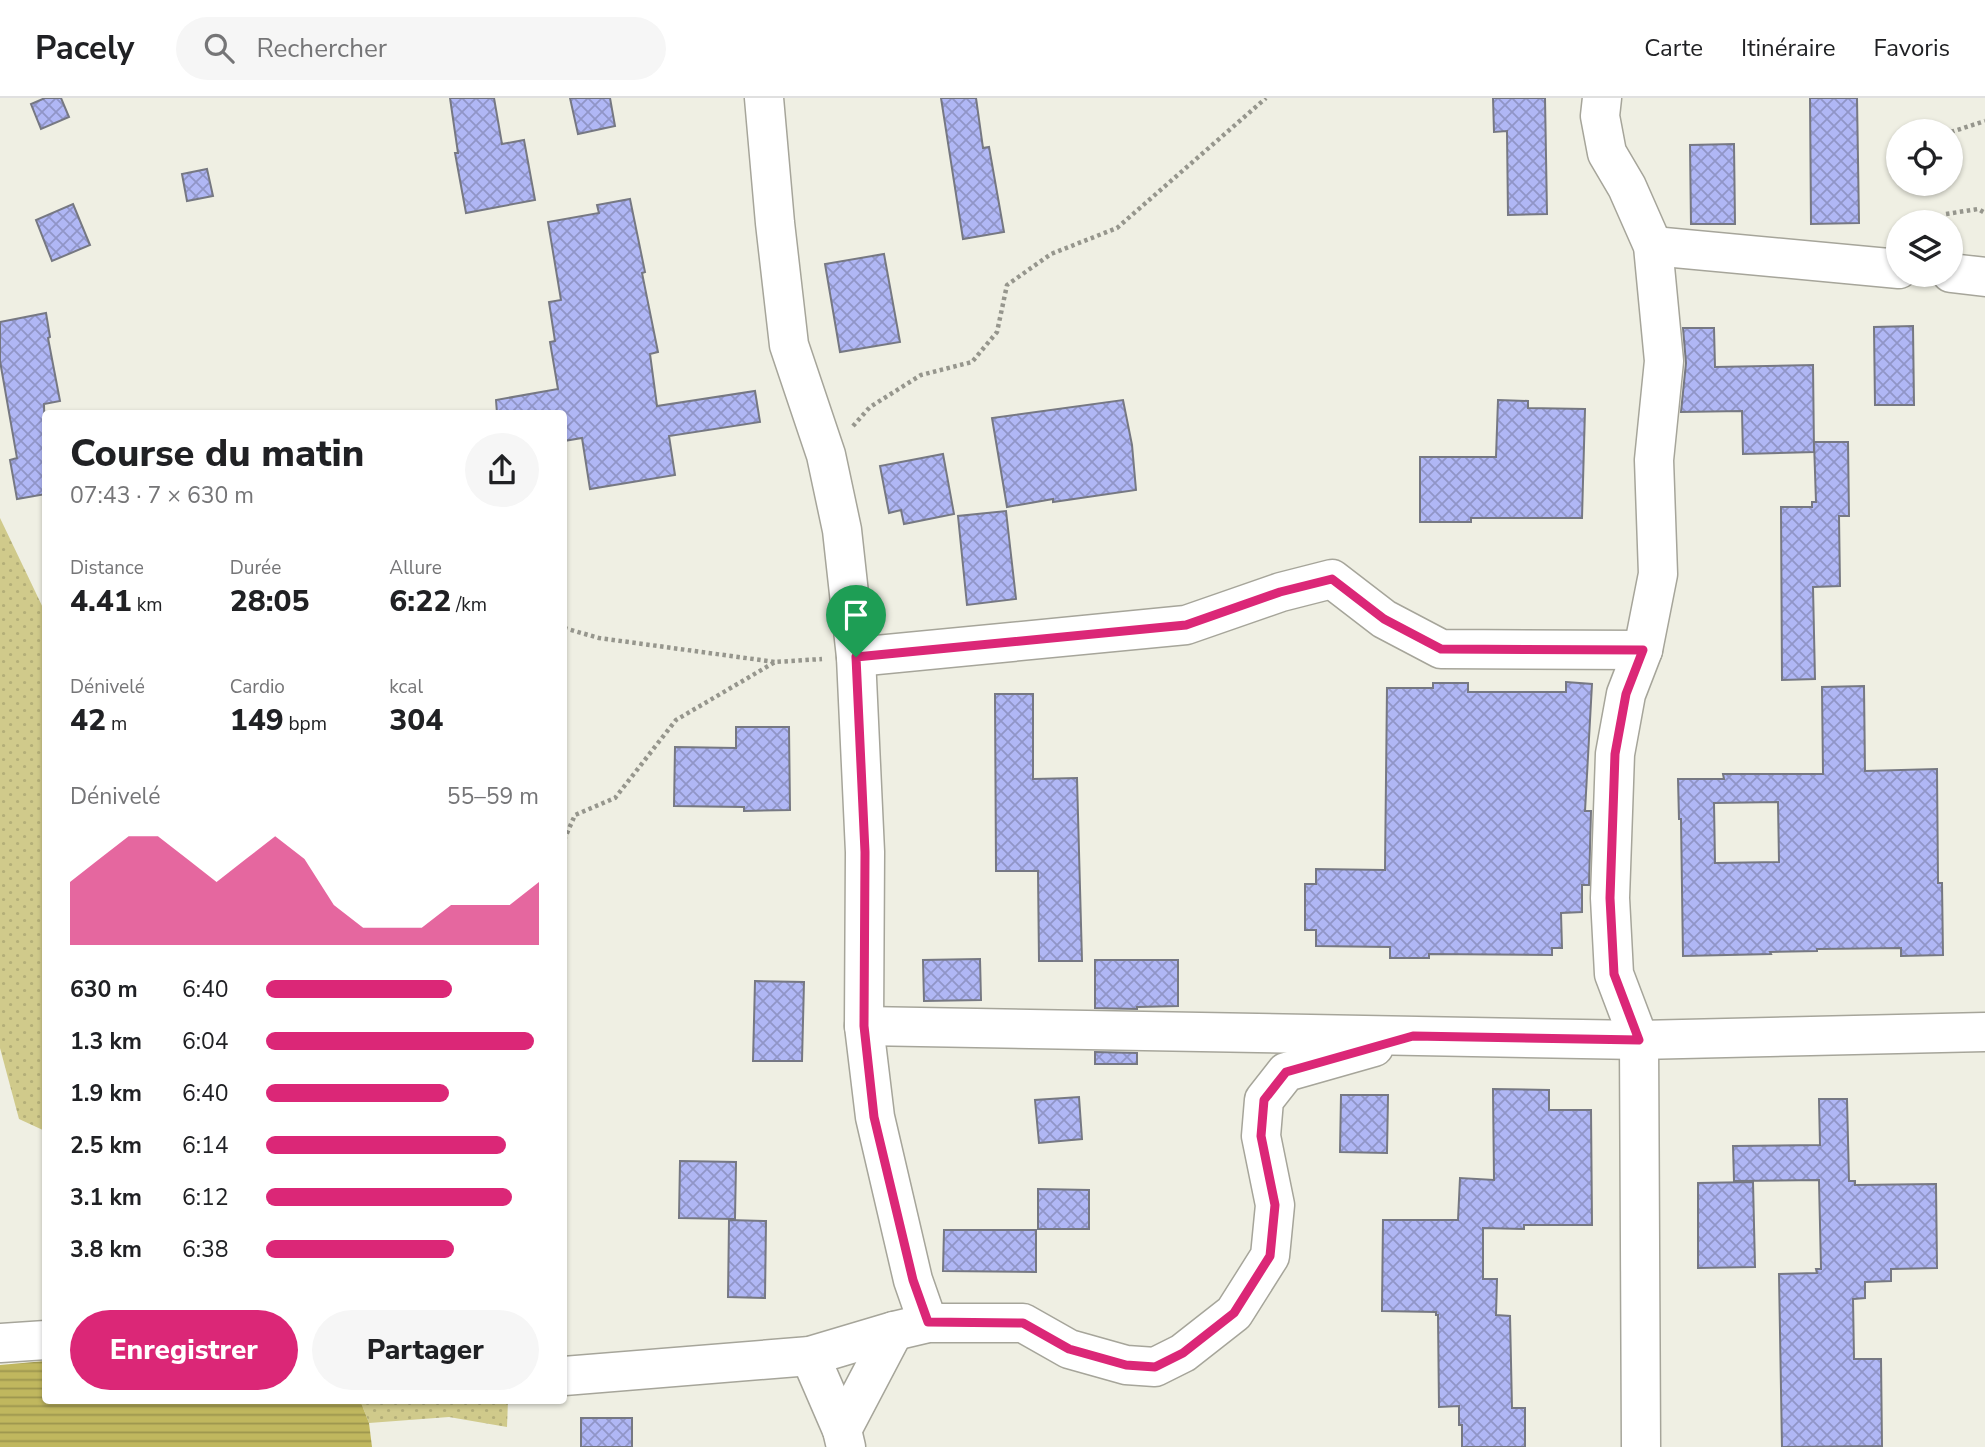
<!DOCTYPE html>
<html lang="fr">
<head>
<meta charset="utf-8">
<style>
	:root { --surface:#fff; --page:#f6f6f6; --text:#202124; --muted:#757577; --line:#e0e0e0; --accent:#db2777 }
	body { margin:0; font-family:"Nunito Sans",sans-serif; background:var(--page); color:var(--text); height:100vh; display:flex; flex-direction:column; font-size:26px; white-space:nowrap }
	* { box-sizing:border-box; margin:0 }
	p { font-size:23px; color:var(--muted) }
	.icon { flex:none; width:38px; height:38px; fill:none; stroke:currentColor; stroke-width:2; stroke-linecap:round; stroke-linejoin:round }
	.map { position:relative; flex:1; overflow:hidden }
	.details { position:absolute; left:42px; top:312px; width:525px; height:994px; display:flex; flex-direction:column; background:var(--surface); border-radius:7px; box-shadow:0 2px 5px #0004 }
	.details>* { flex:none }
	.fabs { position:absolute; left:1886px; top:21px; display:grid; gap:14px }
	.fabs a { display:grid; place-items:center; width:77px; height:77px; border-radius:50%; background:var(--surface); box-shadow:0 2px 5px #0004; font-size:35px }
	.pin { position:absolute; display:grid; place-items:center; width:60px; height:60px; color:#fff; margin:-72px -30px; border-radius:50% 50% 50% 0; rotate:-45deg; box-shadow:0 0 7px #0007 }
	.pin .icon { rotate:45deg }
	.round { display:grid; place-items:center; flex:none; width:74px; height:74px; border-radius:37px; background:var(--page) }
	.summary { display:flex; align-items:center; justify-content:space-between; height:119px; padding:0 28px }
	h1 { font-size:38px; font-weight:800; line-height:52px }
	.stats { display:grid; grid-template-columns:repeat(3,1fr); gap:10px; height:119px; padding:7px 28px }
	.stats div { display:grid; align-content:center }
	.stats b { font-size:30px; font-weight:800 }
	.stats small { font-size:19px; font-weight:400 }
	.stats p { font-size:19px }
	.chart { height:196px; padding:14px 28px }
	.chart p { display:flex; justify-content:space-between }
	.chart svg { width:100%; height:126px; margin-top:7px; fill:var(--accent); opacity:.7 }
	.button { display:flex; gap:14px; margin-top:auto; padding:14px 28px }
	.button a { flex:1; height:80px; border-radius:42px; background:var(--accent); color:#fff; font-size:28px; font-weight:800; line-height:80px; text-align:center }
	.button a+a { background:var(--page); color:var(--text) }
	ul { padding:0 28px; list-style:none; font-size:23px }
	li { display:grid; grid-template-columns:112px 84px 1fr; align-items:center; height:52px }
	li i { height:18px; border-radius:9px; background:var(--accent) }
	header { display:flex; align-items:center; gap:42px; box-sizing:border-box; height:98px; padding:0 35px; background:var(--surface); border-bottom:2px solid var(--line) }
	header strong { font-size:33px }
	nav { display:flex; gap:38px; margin-inline-start:auto; font-size:24px }
	.search { width:490px; height:63px; background:var(--page); display:flex; align-items:center; gap:18px; box-sizing:border-box; padding:0 24px; border-radius:38px; color:var(--muted); font-size:26px }
	.map>svg:first-child { display:block }
	.grass { fill:url(#grass-dots) }
	.water { fill:url(#water-rules) }
	.building { fill:url(#building-cross-hatch); stroke:#767882; stroke-width:2; fill-rule:evenodd }
	.lines { fill:none; stroke-linecap:round; stroke-linejoin:round }
	.minor-casing { stroke:#a6a59a; stroke-width:41 }
	.path { stroke:#96968d; stroke-width:4.5; stroke-dasharray:3.5 3.5; stroke-linecap:butt }
	.minor { stroke:#fff; stroke-width:38 }
	.route-casing { stroke:#fff; stroke-width:14 }
	.route { stroke:#db2777; stroke-width:9 }
</style>
</head>
<body>
<header>
<strong>Pacely</strong>
<div class="search"><svg class="icon" aria-label="search" viewBox="0 0 24 24"><circle cx="10" cy="10" r="6"/><path d="M15 15l6 6"/></svg>Rechercher</div>
<nav><a>Carte</a><a>Itinéraire</a><a>Favoris</a></nav>
</header>
<div class="map">
<svg width="1985" height="1349" viewBox="0 0 1985 1349">
	<defs>
		<pattern id="grass-dots" width="8" height="8" patternUnits="userSpaceOnUse" patternTransform="scale(1.75)"><rect width="8" height="8" fill="#d0ca8b"/><path d="M2 2h.1M6 6h.1" fill="none" stroke="#b3ae78" stroke-width="1.8" stroke-linecap="round"/></pattern>
		<pattern id="water-rules" width="6" height="5" patternUnits="userSpaceOnUse" patternTransform="scale(1.75)"><rect width="6" height="5" fill="#c0b75e"/><path d="M0 2.5h6" fill="none" stroke="#9c954e"/></pattern>
		<pattern id="building-cross-hatch" width="8" height="8" patternUnits="userSpaceOnUse" patternTransform="scale(1.75)"><rect width="8" height="8" fill="#b0b7f5"/><path d="M0 0l8 8M0 8l8-8" fill="none" stroke="#9095c7"/></pattern>
	</defs>
	<rect width="100%" height="100%" fill="#efefe3"/>
	<g class="grass">
		<path d="M 0,420 L 45,514 L 45,1033 L 19,1021 L 0,950 Z"/>
		<path d="M 360,1302 L 508,1302 L 507,1329 L 449,1319 L 369,1325 Z"/>
	</g>
	<path class="water" d="M 45,1263 L 46,1302 L 360,1302 L 369,1325 L 372,1349 L 0,1349 L 0,1267 Z"/>
	<g class="building">
		<path d="M 45,0 L 61,0 L 69,19 L 41,31 L 31,6 Z"/>
		<path d="M 450,0 L 494,0 L 502,46 L 524,42 L 535,102 L 466,115 L 455,55 L 458,55 Z"/>
		<path d="M 570,0 L 610,0 L 615,28 L 578,36 Z"/>
		<path d="M 941,0 L 976,0 L 983,50 L 989,49 L 1004,134 L 963,141 Z"/>
		<path d="M 1493,0 L 1545,0 L 1547,116 L 1508,117 L 1507,33 L 1494,34 Z"/>
		<path d="M 1810,0 L 1857,0 L 1859,125 L 1811,126 Z"/>
		<path d="M 1734,46 L 1735,126 L 1691,126 L 1690,47 Z"/>
		<path d="M 207,71 L 213,98 L 187,103 L 182,76 Z"/>
		<path d="M 630,101 L 645,174 L 642,175 L 658,254 L 650,256 L 657,308 L 755,293 L 760,324 L 669,338 L 675,377 L 590,391 L 582,340 L 564,343 L 564,315 L 497,315 L 496,302 L 558,291 L 550,244 L 555,243 L 549,204 L 561,202 L 548,124 L 599,115 L 597,107 Z"/>
		<path d="M 73,106 L 90,147 L 52,163 L 36,122 Z"/>
		<path d="M 884,156 L 900,244 L 840,254 L 825,166 Z"/>
		<path d="M 46,215 L 50,239 L 48,240 L 60,303 L 44,306 L 46,396 L 17,401 L 10,362 L 17,360 L 0,263 L 0,224 Z"/>
		<path d="M 1913,228 L 1914,307 L 1875,307 L 1874,229 Z"/>
		<path d="M 1683,230 L 1714,230 L 1715,269 L 1813,267 L 1814,354 L 1743,356 L 1742,313 L 1681,314 L 1686,265 Z"/>
		<path d="M 1123,302 L 1132,347 L 1136,392 L 1053,404 L 1053,401 L 1007,409 L 992,320 Z"/>
		<path d="M 1498,302 L 1528,303 L 1528,310 L 1585,311 L 1582,420 L 1471,420 L 1471,424 L 1420,424 L 1420,359 L 1496,359 Z"/>
		<path d="M 1814,344 L 1848,344 L 1849,418 L 1839,418 L 1840,488 L 1813,489 L 1815,581 L 1782,582 L 1781,409 L 1812,409 L 1812,404 L 1816,404 Z"/>
		<path d="M 943,356 L 954,416 L 904,426 L 901,412 L 889,415 L 880,368 Z"/>
		<path d="M 1006,413 L 1016,501 L 967,507 L 958,418 Z"/>
		<path d="M 1566,584 L 1592,586 L 1585,713 L 1591,713 L 1589,787 L 1582,787 L 1582,814 L 1561,815 L 1562,850 L 1552,850 L 1552,857 L 1429,856 L 1429,860 L 1390,860 L 1390,849 L 1316,848 L 1316,832 L 1305,832 L 1305,786 L 1316,786 L 1316,771 L 1385,772 L 1387,590 L 1433,590 L 1433,585 L 1468,585 L 1468,594 L 1566,594 Z"/>
		<path d="M 1864,588 L 1865,673 L 1937,671 L 1938,785 L 1942,785 L 1943,857 L 1901,858 L 1901,850 L 1817,851 L 1817,853 L 1770,854 L 1771,856 L 1683,858 L 1681,721 L 1679,721 L 1678,681 L 1724,681 L 1723,676 L 1823,676 L 1822,589 ZM 1778,704 L 1779,764 L 1715,765 L 1714,705 Z"/>
		<path d="M 995,596 L 1033,596 L 1033,681 L 1077,680 L 1082,863 L 1039,863 L 1038,773 L 996,773 Z"/>
		<path d="M 736,629 L 789,629 L 790,712 L 744,713 L 744,709 L 674,708 L 675,649 L 736,650 Z"/>
		<path d="M 980,861 L 981,902 L 924,903 L 923,862 Z"/>
		<path d="M 1095,862 L 1178,862 L 1178,908 L 1137,909 L 1137,911 L 1095,910 Z"/>
		<path d="M 755,883 L 804,884 L 802,963 L 753,963 Z"/>
		<path d="M 1095,954 L 1137,955 L 1137,966 L 1095,966 Z"/>
		<path d="M 1493,991 L 1549,992 L 1549,1012 L 1591,1012 L 1592,1127 L 1524,1127 L 1524,1131 L 1483,1130 L 1483,1181 L 1497,1181 L 1496,1217 L 1510,1218 L 1512,1310 L 1525,1310 L 1525,1349 L 1462,1349 L 1462,1327 L 1459,1327 L 1459,1308 L 1439,1309 L 1438,1217 L 1436,1217 L 1436,1214 L 1382,1213 L 1383,1122 L 1458,1122 L 1460,1080 L 1494,1082 Z"/>
		<path d="M 1341,997 L 1388,997 L 1387,1055 L 1340,1054 Z"/>
		<path d="M 1079,999 L 1082,1041 L 1039,1045 L 1035,1002 Z"/>
		<path d="M 1819,1001 L 1847,1001 L 1849,1083 L 1855,1083 L 1855,1087 L 1936,1086 L 1937,1170 L 1891,1171 L 1891,1183 L 1865,1184 L 1865,1200 L 1853,1201 L 1854,1261 L 1881,1261 L 1882,1348 L 1782,1349 L 1779,1176 L 1817,1175 L 1816,1171 L 1821,1171 L 1819,1082 L 1734,1083 L 1733,1048 L 1820,1047 Z"/>
		<path d="M 680,1063 L 736,1064 L 735,1121 L 679,1120 Z"/>
		<path d="M 1753,1084 L 1755,1169 L 1698,1170 L 1698,1085 Z"/>
		<path d="M 1038,1091 L 1089,1092 L 1089,1131 L 1038,1131 Z"/>
		<path d="M 729,1122 L 766,1123 L 765,1200 L 728,1199 Z"/>
		<path d="M 944,1132 L 1036,1132 L 1036,1174 L 943,1173 Z"/>
		<rect x="581" y="1320" width="51" height="29"/>
	</g>
	<g class="lines">
		<g class="minor-casing">
			<g id="minor">
				<path d="M 764,0 L 775,125 L 789,247 L 826,357 L 842,432 L 856,559 L 865,754 L 864,928 L 875,1019 L 913,1182 L 928,1225"/>
				<path d="M 1602,0 L 1600,18 L 1607,55 L 1627,89 L 1653,148 L 1664,263 L 1654,362 L 1658,476 L 1643,552 L 1626,596 L 1615,656 L 1610,800 L 1614,876 L 1639,942 L 1641,1349"/>
				<path d="M 1653,148 L 1899,171"/>
				<path d="M 1951,175 L 1985,179"/>
				<path d="M 856,559 L 1186,527 L 1281,494 L 1332,481 L 1384,521 L 1441,551 L 1643,552"/>
				<path d="M 864,928 L 1639,942 L 1985,934"/>
				<path d="M 0,1245 L 46,1242"/>
				<path d="M 810,1258 L 842,1332 L 846,1349"/>
				<path d="M 564,1278 L 810,1258 L 894,1233 L 928,1225 L 1023,1225 L 1069,1251 L 1126,1267 L 1155,1269 L 1183,1255 L 1234,1215 L 1270,1158 L 1275,1107 L 1261,1038 L 1264,1002 L 1286,974 L 1374,949"/>
				<path d="M 842,1332 L 894,1233"/>
			</g>
		</g>
		<g class="path">
			<path d="M 1951,34 L 1985,23"/>
			<path d="M 1946,116 L 1978,111 L 1985,115"/>
			<path d="M 853,328 L 870,309 L 921,277 L 972,264 L 997,234 L 1007,187 L 1051,156 L 1117,130 L 1266,0"/>
			<path d="M 564,530 L 599,540 L 775,564"/>
			<path d="M 564,742 L 575,717 L 615,700 L 676,622 L 775,564 L 822,561"/>
		</g>
		<use href="#minor" class="minor"/>
	</g>
	<g class="lines">
		<g class="route-casing">
			<path id="route" d="M 1332,481 L 1384,521 L 1441,551 L 1643,552 L 1626,596 L 1615,656 L 1610,800 L 1614,876 L 1639,942 L 1413,938 L 1286,974 L 1264,1002 L 1261,1038 L 1275,1107 L 1270,1158 L 1234,1215 L 1183,1255 L 1155,1269 L 1126,1267 L 1069,1251 L 1023,1225 L 928,1224 L 913,1182 L 874,1019 L 864,928 L 865,754 L 856,559 L 1186,527 L 1280,494 Z"/>
		</g>
		<use href="#route" class="route"/>
	</g>
</svg>
<div class="fabs">
<a><svg class="icon" aria-label="locate" viewBox="0 0 24 24"><circle cx="12" cy="12" r="6"/><path d="M12 2v4M12 18v4M2 12h4M18 12h4"/></svg></a>
<a><svg class="icon" aria-label="layers" viewBox="0 0 24 24"><path d="M12 4l9 5-9 5-9-5zM3 14l9 5 9-5"/></svg></a>
</div>
<div class="pin" style="left:856px;top:559px;background:#1e9e55"><svg class="icon" aria-label="arrive" viewBox="0 0 24 24"><path d="M6 21V4h12l-3 4 3 4H6"/></svg></div>
<section class="details">
<div class="summary"><div><h1>Course du matin</h1><p>07:43 · 7 × 630 m</p></div><a class="round"><svg class="icon" aria-label="share" viewBox="0 0 24 24"><path d="M12 15V3M7 8l5-5 5 5M5 13v7h14v-7"/></svg></a></div>
<div class="stats">
<div><p>Distance</p><b>4.41<small> km</small></b></div>
<div><p>Durée</p><b>28:05</b></div>
<div><p>Allure</p><b>6:22<small> /km</small></b></div>
</div>
<div class="stats">
<div><p>Dénivelé</p><b>42<small> m</small></b></div>
<div><p>Cardio</p><b>149<small> bpm</small></b></div>
<div><p>kcal</p><b>304</b></div>
</div>
<div class="chart"><p><span>Dénivelé</span>55–59 m</p>
<svg viewBox="0 0 160 44" preserveAspectRatio="none"><path d="M0 44V22L10 14L20 6L30 6L40 14L50 22L60 14L70 6L80 14L90 30L100 38L110 38L120 38L130 30L140 30L150 30L160 22V44z"/></svg>
</div>
<ul>
<li><b>630 m</b>6:40<i style="width:68%"></i></li>
<li><b>1.3 km</b>6:04<i style="width:98%"></i></li>
<li><b>1.9 km</b>6:40<i style="width:67%"></i></li>
<li><b>2.5 km</b>6:14<i style="width:88%"></i></li>
<li><b>3.1 km</b>6:12<i style="width:90%"></i></li>
<li><b>3.8 km</b>6:38<i style="width:69%"></i></li>
</ul>
<div class="button"><a>Enregistrer</a><a>Partager</a></div>
</section>
</div>
</body>
</html>
